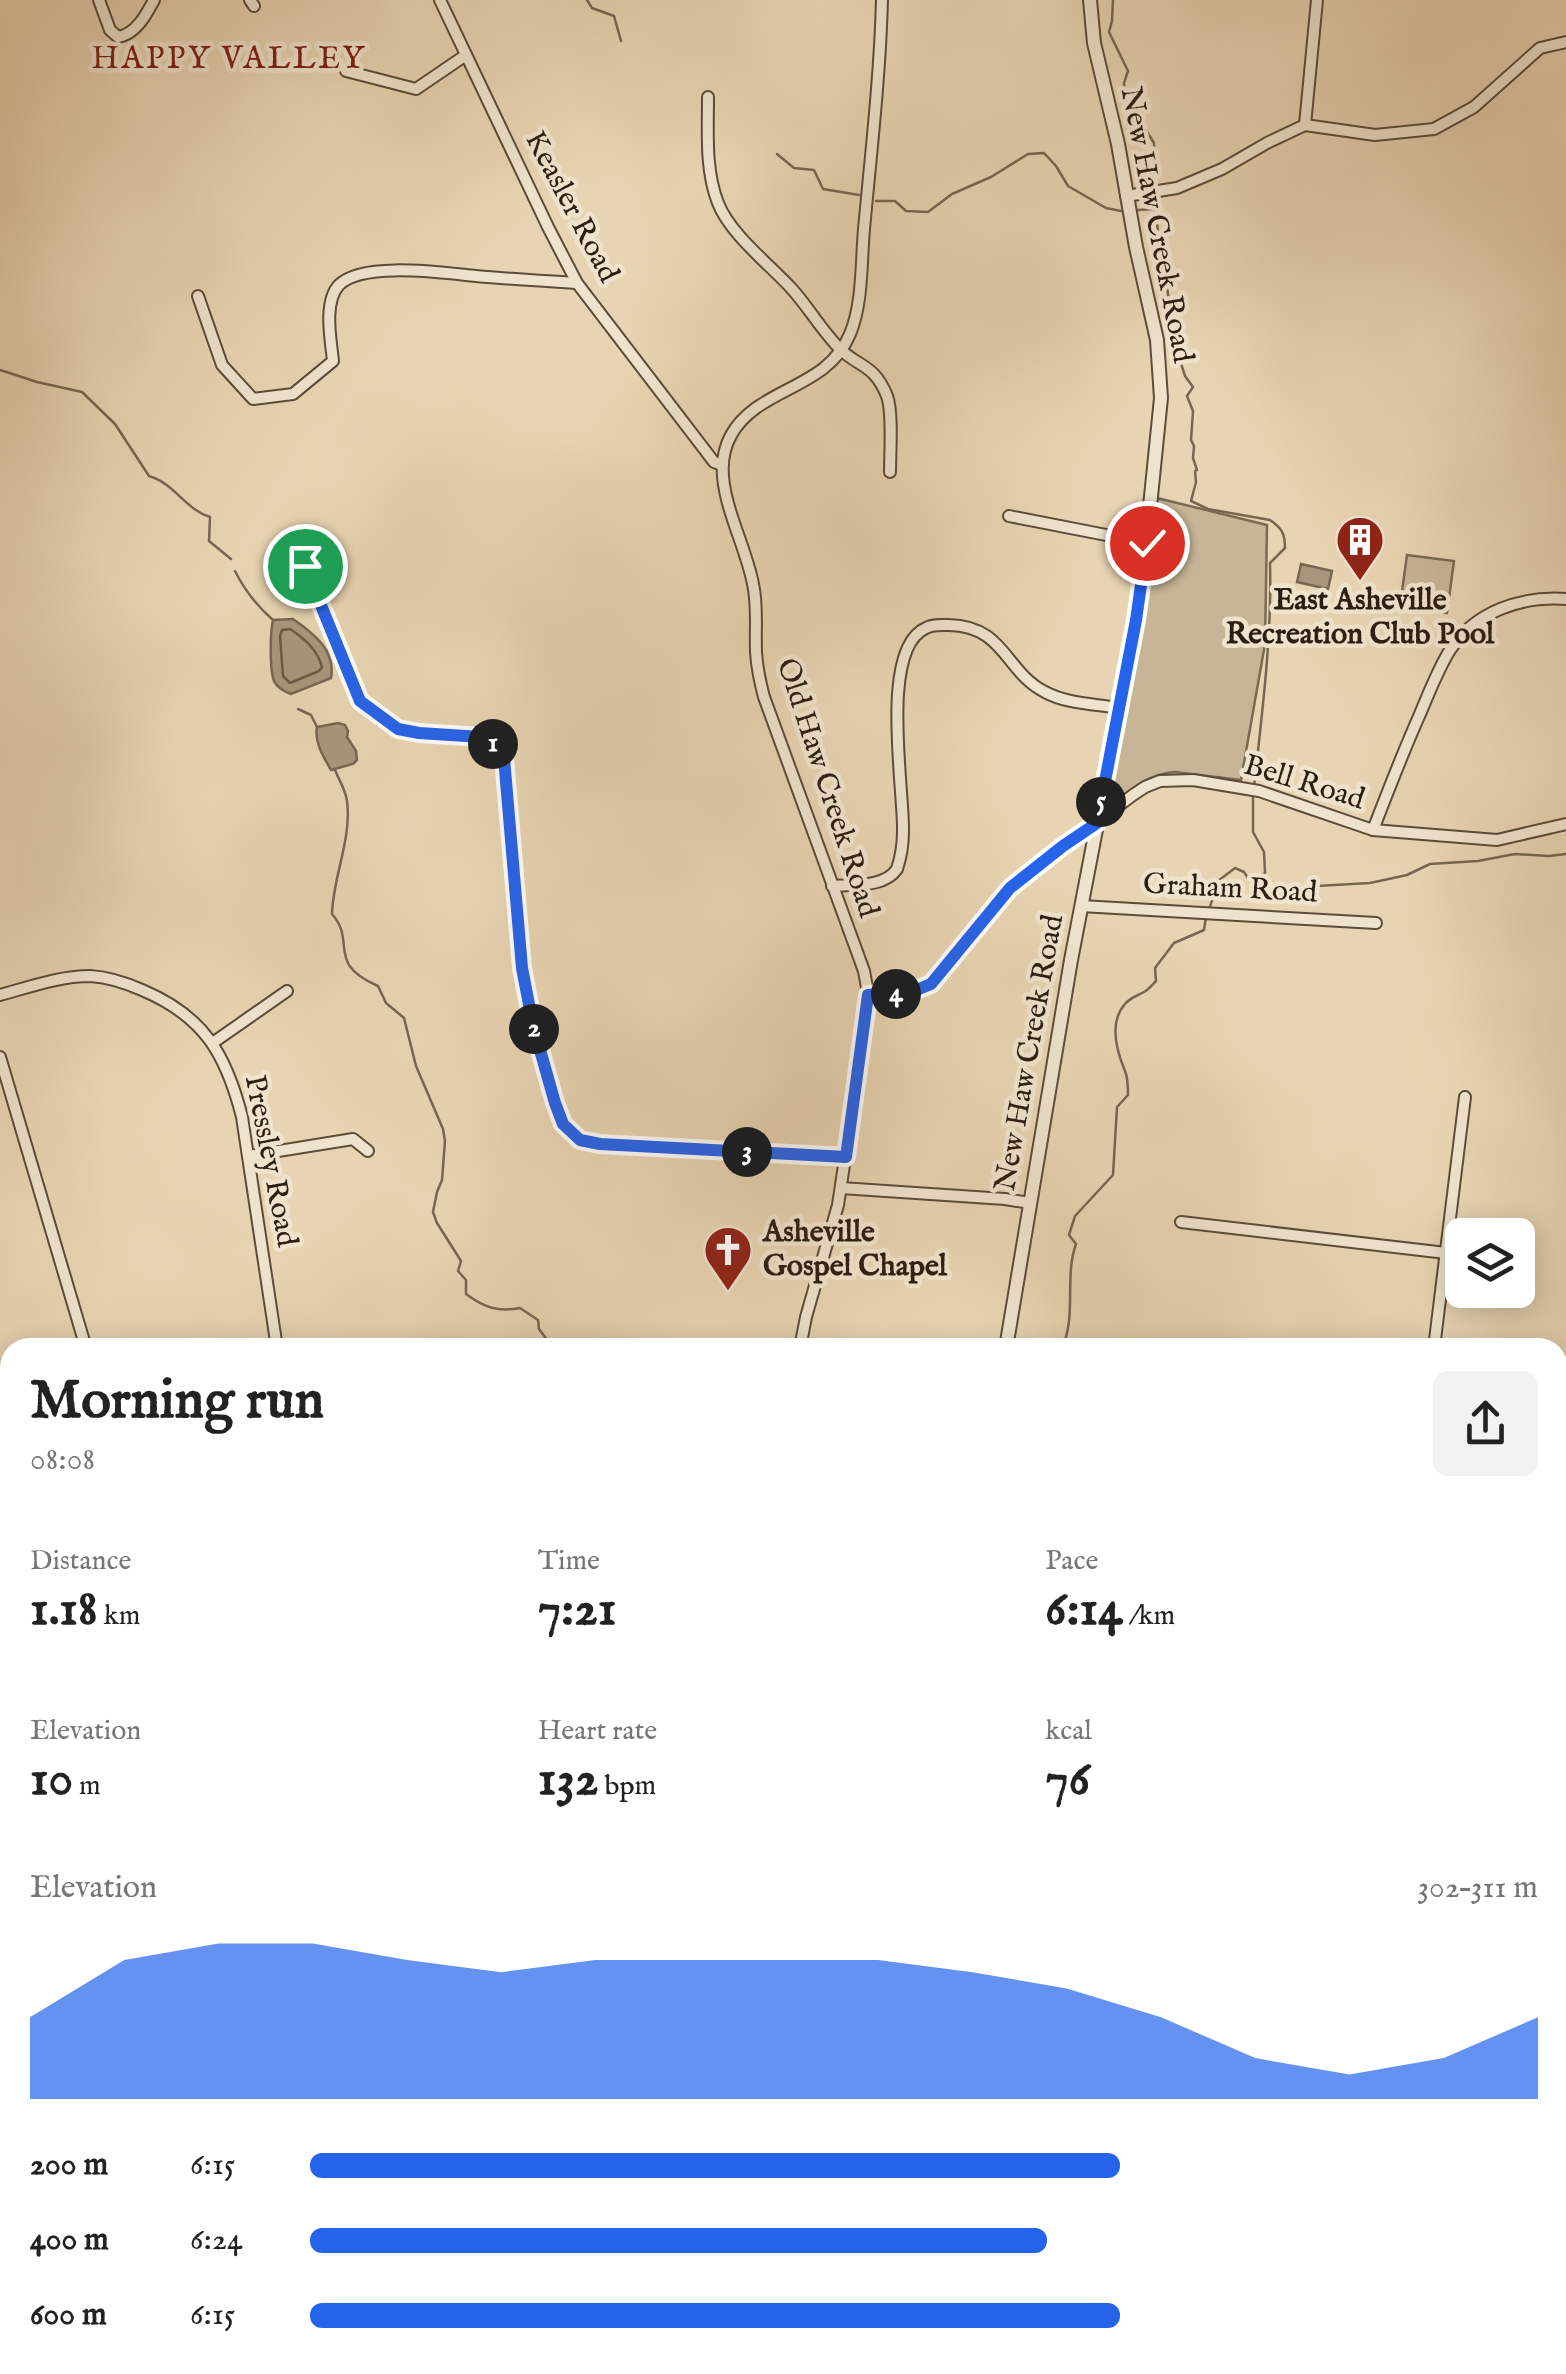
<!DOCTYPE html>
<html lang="en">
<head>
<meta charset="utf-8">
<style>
	:root { --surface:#fff; --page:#f2f2f2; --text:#222; --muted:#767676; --accent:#2563eb }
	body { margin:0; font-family:"IM FELL English",serif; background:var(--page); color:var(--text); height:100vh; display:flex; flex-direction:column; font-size:38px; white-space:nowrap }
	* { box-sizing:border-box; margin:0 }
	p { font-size:32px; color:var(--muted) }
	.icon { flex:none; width:55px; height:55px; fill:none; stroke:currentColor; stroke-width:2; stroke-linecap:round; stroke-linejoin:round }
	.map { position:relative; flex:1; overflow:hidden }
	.sheet { position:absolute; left:0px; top:1338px; width:1568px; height:1038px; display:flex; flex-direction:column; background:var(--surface); border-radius:30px 30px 0 0; box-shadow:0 5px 25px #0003 }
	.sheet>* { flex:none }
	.tools { position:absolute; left:1445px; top:1218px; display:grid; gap:20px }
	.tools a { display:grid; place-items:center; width:90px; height:90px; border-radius:15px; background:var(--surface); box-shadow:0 5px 25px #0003; font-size:50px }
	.pin { position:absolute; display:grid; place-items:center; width:85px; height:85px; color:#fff; margin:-42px; border:5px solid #fff; border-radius:50%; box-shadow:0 2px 10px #0007 }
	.km { position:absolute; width:50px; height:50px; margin:-25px; border-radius:50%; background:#222; color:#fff; font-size:28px; line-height:50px; text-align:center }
	.round { display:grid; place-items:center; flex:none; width:105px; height:105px; border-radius:15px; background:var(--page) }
	.summary { display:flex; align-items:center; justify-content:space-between; height:170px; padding:0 30px }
	h1 { font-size:55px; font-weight:700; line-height:75px }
	.figures { display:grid; grid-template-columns:repeat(3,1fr); gap:15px; height:170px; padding:10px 30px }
	.figures div { display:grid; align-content:center }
	.figures b { font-size:50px; font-weight:700 }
	.figures small { font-size:28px; font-weight:400 }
	.figures p { font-size:28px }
	.chart { height:280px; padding:20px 30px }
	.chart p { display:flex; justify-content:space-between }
	.chart svg { width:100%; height:180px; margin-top:10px; fill:var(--accent); opacity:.7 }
	ul { padding:0 30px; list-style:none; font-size:32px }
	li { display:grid; grid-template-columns:160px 120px 1fr; align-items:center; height:75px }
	li i { height:25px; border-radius:12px; background:var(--accent) }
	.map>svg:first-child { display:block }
	.green { fill:#c8b597; stroke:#7a6a54; stroke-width:2.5 }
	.water { fill:#a8967c; stroke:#776652; stroke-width:2.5 }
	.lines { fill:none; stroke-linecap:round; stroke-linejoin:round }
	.shore { stroke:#6a5a47; stroke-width:2.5 }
	.stream { stroke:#776652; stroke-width:2.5 }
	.minor-casing { stroke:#5c4c3a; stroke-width:14 }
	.tertiary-casing { stroke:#5c4c3a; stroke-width:16 }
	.minor { stroke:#f0e3cd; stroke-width:10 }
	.tertiary { stroke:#f0e3cd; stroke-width:12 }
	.route-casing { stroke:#fff; stroke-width:20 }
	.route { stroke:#2563eb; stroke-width:12 }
	.labels { text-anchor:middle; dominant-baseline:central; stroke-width:9; stroke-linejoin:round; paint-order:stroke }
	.street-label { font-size:30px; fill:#2d1e12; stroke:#f0e3cd }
	.poi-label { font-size:30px; font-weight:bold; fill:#2d1e12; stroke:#f0e3cd }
	.neighbourhood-label { font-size:32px; letter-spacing:2.5px; fill:#7a1f14; stroke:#f0e3cd }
</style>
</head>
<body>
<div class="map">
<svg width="1566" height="2374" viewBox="0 0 1566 2374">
	<rect width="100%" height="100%" fill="#e8d4b2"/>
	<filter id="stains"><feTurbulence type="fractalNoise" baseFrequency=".002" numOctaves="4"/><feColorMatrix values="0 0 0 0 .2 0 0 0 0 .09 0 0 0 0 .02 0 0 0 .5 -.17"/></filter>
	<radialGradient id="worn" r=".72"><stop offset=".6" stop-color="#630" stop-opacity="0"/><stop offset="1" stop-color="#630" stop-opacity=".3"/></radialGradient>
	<g class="green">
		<path d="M 1157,498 L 1267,525 L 1265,644 L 1241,780 L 1175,772 C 1150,774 1135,786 1116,801 L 1111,802 L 1108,799 L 1145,601 Z"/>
		<path d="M 1407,555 L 1454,561 L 1447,613 L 1400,606 Z"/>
	</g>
	<g class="water">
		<path d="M 1301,564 L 1332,571 L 1328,589 L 1297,582 Z"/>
		<path d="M 293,619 C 313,633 336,650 331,678 L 291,694 C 283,691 275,687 273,678 C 270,667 270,632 273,620 Z"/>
		<path d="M 338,723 L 345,725 L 348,731 L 347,737 L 356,751 L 357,760 L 353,764 L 331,770 C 324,758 314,742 317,727 Z"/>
	</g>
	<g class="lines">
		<path class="shore" d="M 290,629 C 305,639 317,649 322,667 L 319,671 L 290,683 L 283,676 L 280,636 L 282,630 Z"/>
		<g class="stream">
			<path d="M 587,0 L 592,8 L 614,16 L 621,41"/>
			<path d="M 1113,0 L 1112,21 L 1109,32 L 1128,71 L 1124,83 L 1124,95 L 1154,143 L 1156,167 L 1153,184"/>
			<path d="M 777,154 L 794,168 L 814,170 L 823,189 L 859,195"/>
			<path d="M 1153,199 L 1177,351 L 1185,376 L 1193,387 L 1187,396 L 1193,411 L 1191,440 L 1194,446 L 1193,458 L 1197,470 L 1195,471 L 1196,482 L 1191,501 L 1208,509 L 1270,520 C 1282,528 1285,534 1285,548 L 1270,563 C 1272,638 1262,713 1254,787"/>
			<path d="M 876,201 L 895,201 L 906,211 L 928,212 L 952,194 L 991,177 L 1028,154 L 1044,153 L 1056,166 L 1068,186 L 1106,208 L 1121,211"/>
			<path d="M 1138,210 L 1152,209"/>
			<path d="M 0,370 L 37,382 L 82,392 L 115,424 L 149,476 C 174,483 186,510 210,517 L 209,541 L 231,559"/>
			<path d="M 235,571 C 245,591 257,606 273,620"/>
			<path d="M 298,709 L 311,715 L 317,727"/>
			<path d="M 335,770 C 339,780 346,791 347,801 C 352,839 333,876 332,914 C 357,942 325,963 378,986 L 386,1003 L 404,1018 L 416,1066 L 443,1129 L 445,1141 L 442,1180 L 437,1192 L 433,1212 L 437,1223 L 461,1261 L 458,1271 L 466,1280 L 466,1294 C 485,1308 498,1312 520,1308 L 538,1320 L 539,1329 L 553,1348"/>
			<path d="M 1251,880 L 1265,873 L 1264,852 L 1253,832 L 1253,795"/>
			<path d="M 1209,910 L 1218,881 L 1235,868 L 1244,872 L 1250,881 L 1258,887 L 1281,888 L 1370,883 L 1407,875 L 1430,864 L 1478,861 L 1515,854 L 1549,856 L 1566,854"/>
			<path d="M 1062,1348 C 1077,1315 1064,1278 1076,1244 L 1069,1235 L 1075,1216 L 1113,1175 L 1117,1107 L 1128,1095 C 1128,1087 1128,1078 1125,1071 C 1117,1052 1108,1023 1125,1004 C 1131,997 1137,996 1144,992 C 1149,989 1152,985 1156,981 L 1155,968 L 1174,943 L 1204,930 L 1206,917"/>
			<path d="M 0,1575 L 10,1620"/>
			<path d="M 1558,1845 L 1566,1824"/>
			<path d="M 351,2365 L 354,2374"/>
			<path d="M 952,2365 L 980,2374"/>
			<path d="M 936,2374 L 938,2365"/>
			<path d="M 992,2374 L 1001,2365"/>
		</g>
		<g class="minor-casing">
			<g id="minor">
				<path d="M 99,0 L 110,30 L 118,37 C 136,34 146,15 154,0"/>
				<path d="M 250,0 L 254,6"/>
				<path d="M 440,0 L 548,227 L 577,283 L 714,462 L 722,465"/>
				<path d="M 346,71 L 416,89 L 466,55"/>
				<path d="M 708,97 C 708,132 705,170 718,203 C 730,234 769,264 792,289 C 809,308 822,331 840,349 C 860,368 874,364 887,396 C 893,412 890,453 890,472"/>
				<path d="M 1305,125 L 1317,0"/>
				<path d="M 1126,196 L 1177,188 L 1222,169 L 1267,143 L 1305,125 L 1375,135 L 1434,129 L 1474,107 L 1540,48 L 1566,42"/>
				<path d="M 198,296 L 222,365 L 253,399 L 293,394 L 333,361 C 331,341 323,302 339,285 C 362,261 444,273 476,276 C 509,279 543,281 577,283"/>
				<path d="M 1009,516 L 1147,543"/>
				<path d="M 302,559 L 360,701 L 399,729 L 419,733 L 481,737 L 493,744 L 504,758 L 522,967 L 533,1025 L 555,1103 L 563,1123 L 580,1139 L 600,1144 L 846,1157"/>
				<path d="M 1373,830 C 1388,791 1403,752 1420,714 C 1429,693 1438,669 1450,650 C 1476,611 1521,596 1566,599"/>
				<path d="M 832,886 C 854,884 884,888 897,869 C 901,857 903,844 903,831 C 904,788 879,648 926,628 C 933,624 941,625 949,625 C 1005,626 1005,672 1045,692 C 1067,704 1095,704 1119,708"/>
				<path d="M 1081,906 L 1376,923"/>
				<path d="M 0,995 C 29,987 60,976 90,976 C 109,977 126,983 142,990 C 204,1016 226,1054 242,1117 L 277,1348"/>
				<path d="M 868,995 C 890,994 911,994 931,984 L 1010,888 L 1133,795 L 1145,787 L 1160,781 L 1193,780 L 1259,791 L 1373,830 L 1497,840 L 1566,824"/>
				<path d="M 214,1042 L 287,991"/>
				<path d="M 0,1057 L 86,1348"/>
				<path d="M 248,1156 L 353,1139 L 368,1151"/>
				<path d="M 841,1188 L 1005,1199 L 1030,1203"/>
				<path d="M 1181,1222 L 1446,1253"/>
				<path d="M 800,1348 L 806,1317 L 838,1205 L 867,1012 L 868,993 L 864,971 L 764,697 C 760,682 757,668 756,652 C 755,629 758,606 753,584 C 742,525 689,456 756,408 C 790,384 832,377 850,334 C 863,303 861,262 864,229 C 871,153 880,76 882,0"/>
				<path d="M 1434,1348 L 1465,1097"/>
				<path d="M 0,1509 L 10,1508"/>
				<path d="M 0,1910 L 10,1911"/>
				<path d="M 1558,1945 L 1566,1947"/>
				<path d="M 1558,2007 L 1566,1987"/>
				<path d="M 0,2198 L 3,2120 L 10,2091"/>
				<path d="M 0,2224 L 10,2271"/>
				<path d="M 396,2365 L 396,2374"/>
				<path d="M 1325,2365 L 1326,2374"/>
				<path d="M 1524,2365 L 1525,2374"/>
				<path d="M 18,2374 L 19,2365"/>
				<path d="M 636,2374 L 638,2365"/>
				<path d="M 1058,2374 L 1070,2365"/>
				<path d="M 1184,2374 L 1184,2365"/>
			</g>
		</g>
		<g class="tertiary-casing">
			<g id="tertiary">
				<path d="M 1006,1348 L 1071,960 L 1141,595 L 1161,398 L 1157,340 L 1136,247 L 1118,144 L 1094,43 L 1090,0"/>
				<path d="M 856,2374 L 867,2365"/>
			</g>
		</g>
		<use href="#minor" class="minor"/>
		<use href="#tertiary" class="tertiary"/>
	</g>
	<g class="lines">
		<g class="route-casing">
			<path id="route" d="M 305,566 L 360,701 L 398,729 L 419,733 L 481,737 L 494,744 L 504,758 L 522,968 L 533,1025 L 555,1103 L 563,1124 L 580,1140 L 600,1144 L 846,1157 L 868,995 L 914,991 L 931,984 L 1010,888 L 1063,846 L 1097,823 L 1136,620 L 1147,543"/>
		</g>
		<use href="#route" class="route"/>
	</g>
	<defs>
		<g id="building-pin" transform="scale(2.5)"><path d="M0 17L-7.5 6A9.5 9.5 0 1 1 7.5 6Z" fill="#8f2418" stroke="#f0e3cd"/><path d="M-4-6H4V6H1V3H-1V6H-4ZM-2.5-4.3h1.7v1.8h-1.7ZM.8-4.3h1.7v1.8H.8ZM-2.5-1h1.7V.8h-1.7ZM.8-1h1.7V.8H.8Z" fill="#fff"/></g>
		<g id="church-pin" transform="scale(2.5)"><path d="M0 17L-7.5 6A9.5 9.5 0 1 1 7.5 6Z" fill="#8f2418" stroke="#f0e3cd"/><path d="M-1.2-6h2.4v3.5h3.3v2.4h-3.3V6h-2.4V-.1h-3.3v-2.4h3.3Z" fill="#fff"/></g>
	</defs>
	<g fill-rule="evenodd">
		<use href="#building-pin" x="1360" y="540"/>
		<use href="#church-pin" x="728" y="1250"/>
	</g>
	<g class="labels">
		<g class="street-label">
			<text transform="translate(571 207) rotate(62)">Keasler Road</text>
			<text transform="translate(1156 225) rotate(79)">New Haw Creek Road</text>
			<text transform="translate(1304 783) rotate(17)">Bell Road</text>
			<text transform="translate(827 788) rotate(72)">Old Haw Creek Road</text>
			<text transform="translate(1230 889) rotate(3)">Graham Road</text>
			<text transform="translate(1030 1053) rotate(-80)">New Haw Creek Road</text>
			<text transform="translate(270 1161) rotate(79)">Pressley Road</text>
		</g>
		<g class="poi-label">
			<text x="1360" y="601">East Asheville<tspan x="1360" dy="34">Recreation Club Pool</tspan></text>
			<text x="763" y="1233" text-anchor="start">Asheville<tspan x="763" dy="34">Gospel Chapel</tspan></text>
		</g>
		<g class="neighbourhood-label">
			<text x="229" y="59">HAPPY VALLEY</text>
		</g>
	</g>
	<rect width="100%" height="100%" filter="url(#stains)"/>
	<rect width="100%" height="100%" fill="url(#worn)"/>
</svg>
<div class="tools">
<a><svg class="icon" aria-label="layers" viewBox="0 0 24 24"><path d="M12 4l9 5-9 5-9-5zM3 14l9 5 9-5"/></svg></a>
</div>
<div class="pin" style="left:305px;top:566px;background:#1e9e55"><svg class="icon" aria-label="arrive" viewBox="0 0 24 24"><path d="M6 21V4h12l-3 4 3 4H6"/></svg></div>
<div class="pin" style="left:1147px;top:543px;background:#d93025"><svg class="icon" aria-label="check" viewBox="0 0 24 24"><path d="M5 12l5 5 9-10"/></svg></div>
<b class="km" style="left:493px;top:744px">1</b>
<b class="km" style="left:534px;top:1029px">2</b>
<b class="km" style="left:747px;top:1152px">3</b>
<b class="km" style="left:896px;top:994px">4</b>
<b class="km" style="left:1101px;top:802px">5</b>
<section class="sheet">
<div class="summary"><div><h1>Morning run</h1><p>08:08</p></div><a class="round"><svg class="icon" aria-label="share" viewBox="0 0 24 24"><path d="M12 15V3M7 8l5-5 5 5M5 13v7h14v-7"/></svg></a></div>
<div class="figures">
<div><p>Distance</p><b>1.18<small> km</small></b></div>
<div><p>Time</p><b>7:21</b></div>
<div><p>Pace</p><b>6:14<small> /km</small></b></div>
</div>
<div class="figures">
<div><p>Elevation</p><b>10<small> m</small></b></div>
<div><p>Heart rate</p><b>132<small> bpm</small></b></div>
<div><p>kcal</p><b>76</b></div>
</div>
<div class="chart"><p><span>Elevation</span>302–311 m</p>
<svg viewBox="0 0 160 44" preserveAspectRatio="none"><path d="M0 44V24L10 10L20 6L30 6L40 10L50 13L60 10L70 10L80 10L90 10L100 13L110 17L120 24L130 34L140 38L150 34L160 24V44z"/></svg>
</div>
<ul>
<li><b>200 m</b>6:15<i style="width:66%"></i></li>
<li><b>400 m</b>6:24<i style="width:60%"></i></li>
<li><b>600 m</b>6:15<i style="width:66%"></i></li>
</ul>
</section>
</div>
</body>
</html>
